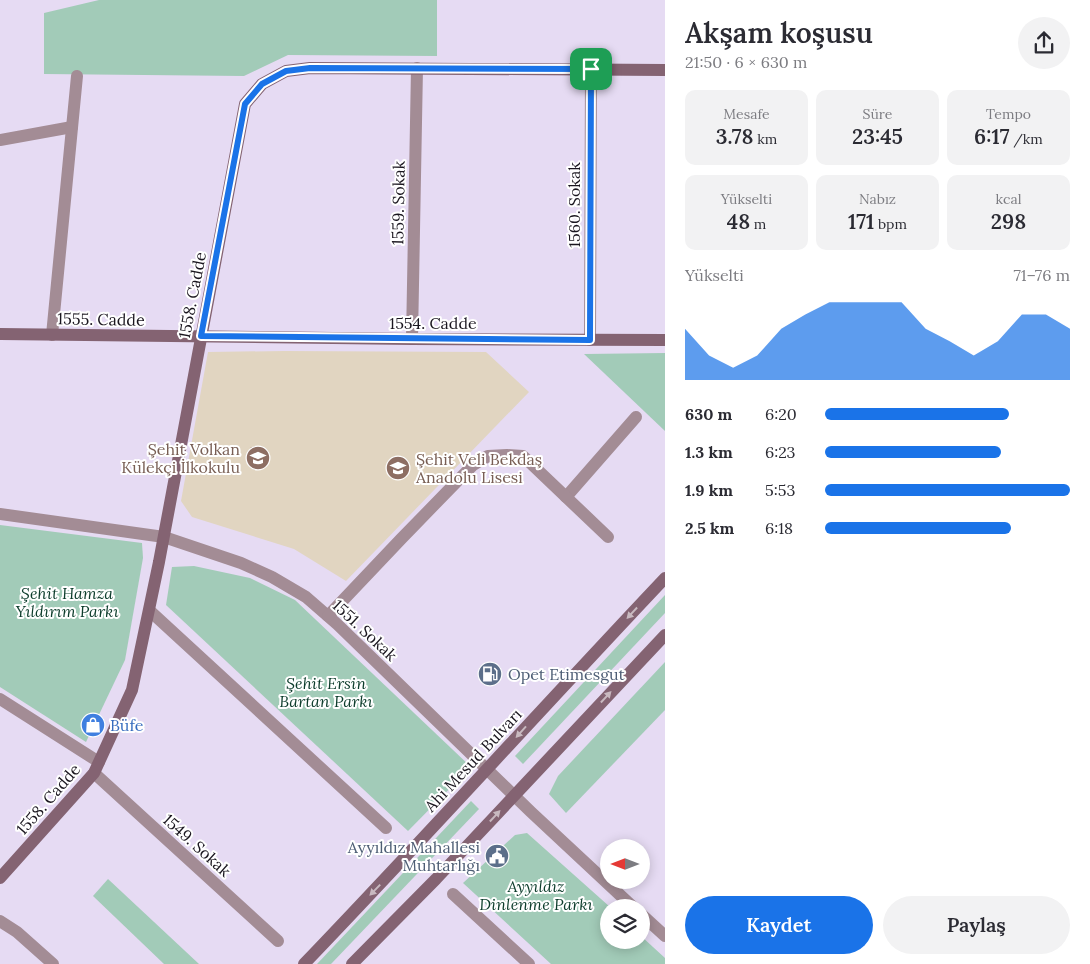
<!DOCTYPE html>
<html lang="tr">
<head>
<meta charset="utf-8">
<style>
	:root { --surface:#fff; --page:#f2f2f3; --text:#2b2b33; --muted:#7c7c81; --accent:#1a73e8 }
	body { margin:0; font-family:Lora,serif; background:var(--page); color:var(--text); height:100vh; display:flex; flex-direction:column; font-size:19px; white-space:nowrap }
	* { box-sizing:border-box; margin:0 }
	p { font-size:16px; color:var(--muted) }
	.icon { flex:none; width:28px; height:28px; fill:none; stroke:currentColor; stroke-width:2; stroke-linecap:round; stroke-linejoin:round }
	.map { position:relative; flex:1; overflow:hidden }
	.sheet { display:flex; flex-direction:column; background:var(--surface); width:425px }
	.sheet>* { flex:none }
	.needle { width:32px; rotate:270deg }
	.fabs { position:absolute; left:600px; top:839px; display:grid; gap:10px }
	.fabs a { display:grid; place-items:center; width:50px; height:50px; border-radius:50%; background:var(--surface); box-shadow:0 2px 12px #0003; font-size:25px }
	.pin { position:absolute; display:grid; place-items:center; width:42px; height:42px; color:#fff; margin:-21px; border-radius:10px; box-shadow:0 2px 8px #0006 }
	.round { display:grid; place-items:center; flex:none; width:52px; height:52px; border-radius:26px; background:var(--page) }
	.summary { display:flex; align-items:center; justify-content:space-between; height:85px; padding:0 20px }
	h1 { font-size:28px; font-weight:600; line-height:38px }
	.stats { display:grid; grid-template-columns:repeat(3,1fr); gap:8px; height:85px; padding:5px 20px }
	.stats div { display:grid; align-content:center; border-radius:10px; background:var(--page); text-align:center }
	.stats b { font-size:21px; font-weight:600 }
	.stats small { font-size:14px; font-weight:400 }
	.stats p { font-size:14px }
	.chart { height:140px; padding:10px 20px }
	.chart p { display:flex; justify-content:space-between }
	.chart svg { width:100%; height:90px; margin-top:5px; fill:var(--accent); opacity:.7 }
	.button { display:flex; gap:10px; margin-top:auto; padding:10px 20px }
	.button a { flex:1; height:58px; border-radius:30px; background:var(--accent); color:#fff; font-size:20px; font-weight:600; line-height:58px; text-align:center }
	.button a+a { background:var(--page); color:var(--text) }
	ul { padding:0 20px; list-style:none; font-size:16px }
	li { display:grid; grid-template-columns:80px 60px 1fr; align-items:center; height:38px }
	li i { height:12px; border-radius:6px; background:var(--accent) }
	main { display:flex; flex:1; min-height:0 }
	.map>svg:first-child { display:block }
	.education { fill:#e1d5c1 }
	.green { fill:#a2cbb8 }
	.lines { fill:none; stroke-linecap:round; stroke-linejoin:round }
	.street { stroke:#a38c95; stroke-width:12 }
	.secondary { stroke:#846372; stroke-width:12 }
	.oneway { fill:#c8b9c0 }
	.route-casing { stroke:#fff; stroke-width:10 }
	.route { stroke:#1a73e8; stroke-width:6 }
	.labels { text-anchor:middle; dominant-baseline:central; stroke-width:4; stroke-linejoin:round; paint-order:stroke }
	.street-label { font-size:16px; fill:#1a161f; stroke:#fff }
	.education-label { font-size:16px; fill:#785e54; stroke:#fff; text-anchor:end }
	.park-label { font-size:16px; font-style:italic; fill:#0c3c2b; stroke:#fff }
	.service-label { font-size:16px; fill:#4e5e75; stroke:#fff; text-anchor:start }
	.shop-label { font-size:16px; fill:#366cbe; stroke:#fff; text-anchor:start }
</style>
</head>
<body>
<main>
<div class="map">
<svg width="665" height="964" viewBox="0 0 665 964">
	<rect width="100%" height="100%" fill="#e6dbf3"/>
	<path class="education" d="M 284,351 L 486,352 L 529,392 L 346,581 L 294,549 L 192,517 L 181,501 L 208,352 Z"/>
	<g class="green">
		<path d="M 99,0 L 437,0 L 437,56 L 288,55 L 244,76 L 44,74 L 44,13 Z"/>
		<path d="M 665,353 L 665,431 L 584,354 Z"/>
		<path d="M 0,525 L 142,543 L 143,558 L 125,660 L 86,742 L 0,687 Z"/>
		<path d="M 194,566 L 250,578 L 295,600 L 471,767 L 408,831 L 166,605 L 172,567 Z"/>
		<path d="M 665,595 L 665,613 L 523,764 L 515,756 Z"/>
		<path d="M 665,662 L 665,710 L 566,813 L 549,794 L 558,776 Z"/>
		<path d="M 471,801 L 479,809 L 331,964 L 317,964 Z"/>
		<path d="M 527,833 L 610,907 L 609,940 L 641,940 L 641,936 L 665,958 L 665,964 L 551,964 L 463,883 L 515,835 Z"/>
		<path d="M 108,879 L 199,964 L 164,964 L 93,896 Z"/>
	</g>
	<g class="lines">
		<g class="street">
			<path d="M 0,140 L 72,127"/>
			<path d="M 52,335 L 77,76"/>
			<path d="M 412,339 L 417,68"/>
			<path d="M 590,340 L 591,69"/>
			<path d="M 566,497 L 636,417"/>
			<path d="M 0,514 L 164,537 L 241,563 L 272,577 L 306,597 L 337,624 L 531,812 L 634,908"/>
			<path d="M 150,611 L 386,828"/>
			<path d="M 328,616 L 401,539 L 473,465 L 488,456 L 507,455 L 523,456 L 608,537"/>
			<path d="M 0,699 L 99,762"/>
			<path d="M 94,773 L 278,941"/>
			<path d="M 453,894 L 529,964"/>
			<path d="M 641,914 L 665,936"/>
			<path d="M 0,921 L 17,932 L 53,964"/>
		</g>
		<g class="secondary">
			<path d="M 0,334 L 412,339 L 665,340"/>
			<path d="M 0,878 L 94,773 L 132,690 L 159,562 L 245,104 L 262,84 L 286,71 L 310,68 L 665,70"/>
			<path d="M 304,964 C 426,837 544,706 665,578"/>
			<path d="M 352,964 L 436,879 L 665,635"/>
		</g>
	</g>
	<defs><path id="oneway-solid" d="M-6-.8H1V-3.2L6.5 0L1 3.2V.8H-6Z" transform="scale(1.25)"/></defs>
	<g class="oneway">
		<use href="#oneway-solid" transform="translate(632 613) rotate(133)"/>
		<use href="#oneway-solid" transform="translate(606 697) rotate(-47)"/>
		<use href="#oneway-solid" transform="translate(521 732) rotate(132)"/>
		<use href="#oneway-solid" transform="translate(495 816) rotate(-47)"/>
		<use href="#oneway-solid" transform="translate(375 890) rotate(134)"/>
	</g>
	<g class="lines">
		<g class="route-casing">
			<path id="route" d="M 310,68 L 591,69 L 590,340 L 201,336 L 245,104 L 262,84 L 286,71 Z"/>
		</g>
		<use href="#route" class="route"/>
	</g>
	<defs>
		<g id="school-disc" transform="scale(1.25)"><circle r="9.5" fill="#8d6e63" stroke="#fff"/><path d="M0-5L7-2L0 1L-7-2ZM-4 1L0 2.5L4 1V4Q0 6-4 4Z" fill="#fff"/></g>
		<g id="fuel-disc" transform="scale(1.25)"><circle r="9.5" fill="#5c6f8a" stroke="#fff"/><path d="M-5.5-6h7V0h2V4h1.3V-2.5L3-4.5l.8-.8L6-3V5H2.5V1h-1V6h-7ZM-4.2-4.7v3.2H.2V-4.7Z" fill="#fff"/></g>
		<g id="shop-disc" transform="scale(1.25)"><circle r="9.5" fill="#3f7fe0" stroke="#fff"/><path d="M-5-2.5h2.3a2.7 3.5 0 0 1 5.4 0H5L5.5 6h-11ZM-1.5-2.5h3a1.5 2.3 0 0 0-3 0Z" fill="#fff"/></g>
		<g id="civic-disc" transform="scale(1.25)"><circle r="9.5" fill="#5c6f8a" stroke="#fff"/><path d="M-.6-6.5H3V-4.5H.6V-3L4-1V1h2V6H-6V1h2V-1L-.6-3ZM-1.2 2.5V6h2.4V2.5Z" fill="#fff"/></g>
	</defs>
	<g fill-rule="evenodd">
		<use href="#school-disc" x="258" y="458"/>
		<use href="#school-disc" x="398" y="468"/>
		<use href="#fuel-disc" x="490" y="674"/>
		<use href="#shop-disc" x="93" y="725"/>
		<use href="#civic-disc" x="497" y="856"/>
	</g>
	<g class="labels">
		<g class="street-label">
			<text transform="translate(398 203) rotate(-89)">1559. Sokak</text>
			<text transform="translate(574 205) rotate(-90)">1560. Sokak</text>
			<text transform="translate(192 295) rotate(-79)">1558. Cadde</text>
			<text transform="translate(101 319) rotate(1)">1555. Cadde</text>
			<text x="433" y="323">1554. Cadde</text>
			<text transform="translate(365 630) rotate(43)">1551. Sokak</text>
			<text transform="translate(473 760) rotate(-47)">Ahi Mesud Bulvarı</text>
			<text transform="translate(48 799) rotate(-49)">1558. Cadde</text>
			<text transform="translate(197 845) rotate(42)">1549. Sokak</text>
		</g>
		<g class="education-label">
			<text x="240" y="449">Şehit Volkan<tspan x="240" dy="18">Külekçi İlkokulu</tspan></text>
			<text x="416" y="459" text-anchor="start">Şehit Veli Bekdaş<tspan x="416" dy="18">Anadolu Lisesi</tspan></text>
		</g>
		<g class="park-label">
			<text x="67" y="593">Şehit Hamza<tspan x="67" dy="18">Yıldırım Parkı</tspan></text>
			<text x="326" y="683">Şehit Ersin<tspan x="326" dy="18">Bartan Parkı</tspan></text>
			<text x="536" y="886">Ayyıldız<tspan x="536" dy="18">Dinlenme Parkı</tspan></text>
		</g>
		<g class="service-label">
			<text x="508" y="674">Opet Etimesgut</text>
			<text x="480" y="847" text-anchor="end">Ayyıldız Mahallesi<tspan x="480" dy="18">Muhtarlığı</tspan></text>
		</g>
		<g class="shop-label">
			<text x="110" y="725">Büfe</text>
		</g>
	</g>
</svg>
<div class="fabs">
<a><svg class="needle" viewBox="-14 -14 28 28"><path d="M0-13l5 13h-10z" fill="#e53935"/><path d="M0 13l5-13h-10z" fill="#7c7c81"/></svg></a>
<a><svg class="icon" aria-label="layers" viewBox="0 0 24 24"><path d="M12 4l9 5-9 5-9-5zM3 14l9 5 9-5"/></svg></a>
</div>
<div class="pin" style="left:591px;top:69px;background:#1e9e55"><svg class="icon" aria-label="arrive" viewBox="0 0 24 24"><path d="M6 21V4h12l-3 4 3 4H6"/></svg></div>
</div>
<section class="sheet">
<div class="summary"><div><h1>Akşam koşusu</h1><p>21:50 · 6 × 630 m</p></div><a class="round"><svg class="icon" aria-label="share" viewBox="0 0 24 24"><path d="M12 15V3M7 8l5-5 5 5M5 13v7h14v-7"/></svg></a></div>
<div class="stats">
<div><p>Mesafe</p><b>3.78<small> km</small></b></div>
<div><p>Süre</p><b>23:45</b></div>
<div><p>Tempo</p><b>6:17<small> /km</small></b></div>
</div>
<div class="stats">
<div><p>Yükselti</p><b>48<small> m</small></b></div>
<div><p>Nabız</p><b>171<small> bpm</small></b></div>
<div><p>kcal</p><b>298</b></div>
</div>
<div class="chart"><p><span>Yükselti</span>71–76 m</p>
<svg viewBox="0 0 160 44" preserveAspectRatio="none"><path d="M0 44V19L10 32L20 38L30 32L40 19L50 12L60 6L70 6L80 6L90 6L100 19L110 25L120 32L130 25L140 12L150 12L160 19V44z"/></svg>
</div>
<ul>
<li><b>630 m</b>6:20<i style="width:75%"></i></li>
<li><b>1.3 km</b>6:23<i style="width:72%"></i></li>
<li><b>1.9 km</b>5:53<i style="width:100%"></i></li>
<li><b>2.5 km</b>6:18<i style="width:76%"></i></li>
</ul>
<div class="button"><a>Kaydet</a><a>Paylaş</a></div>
</section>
</main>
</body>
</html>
